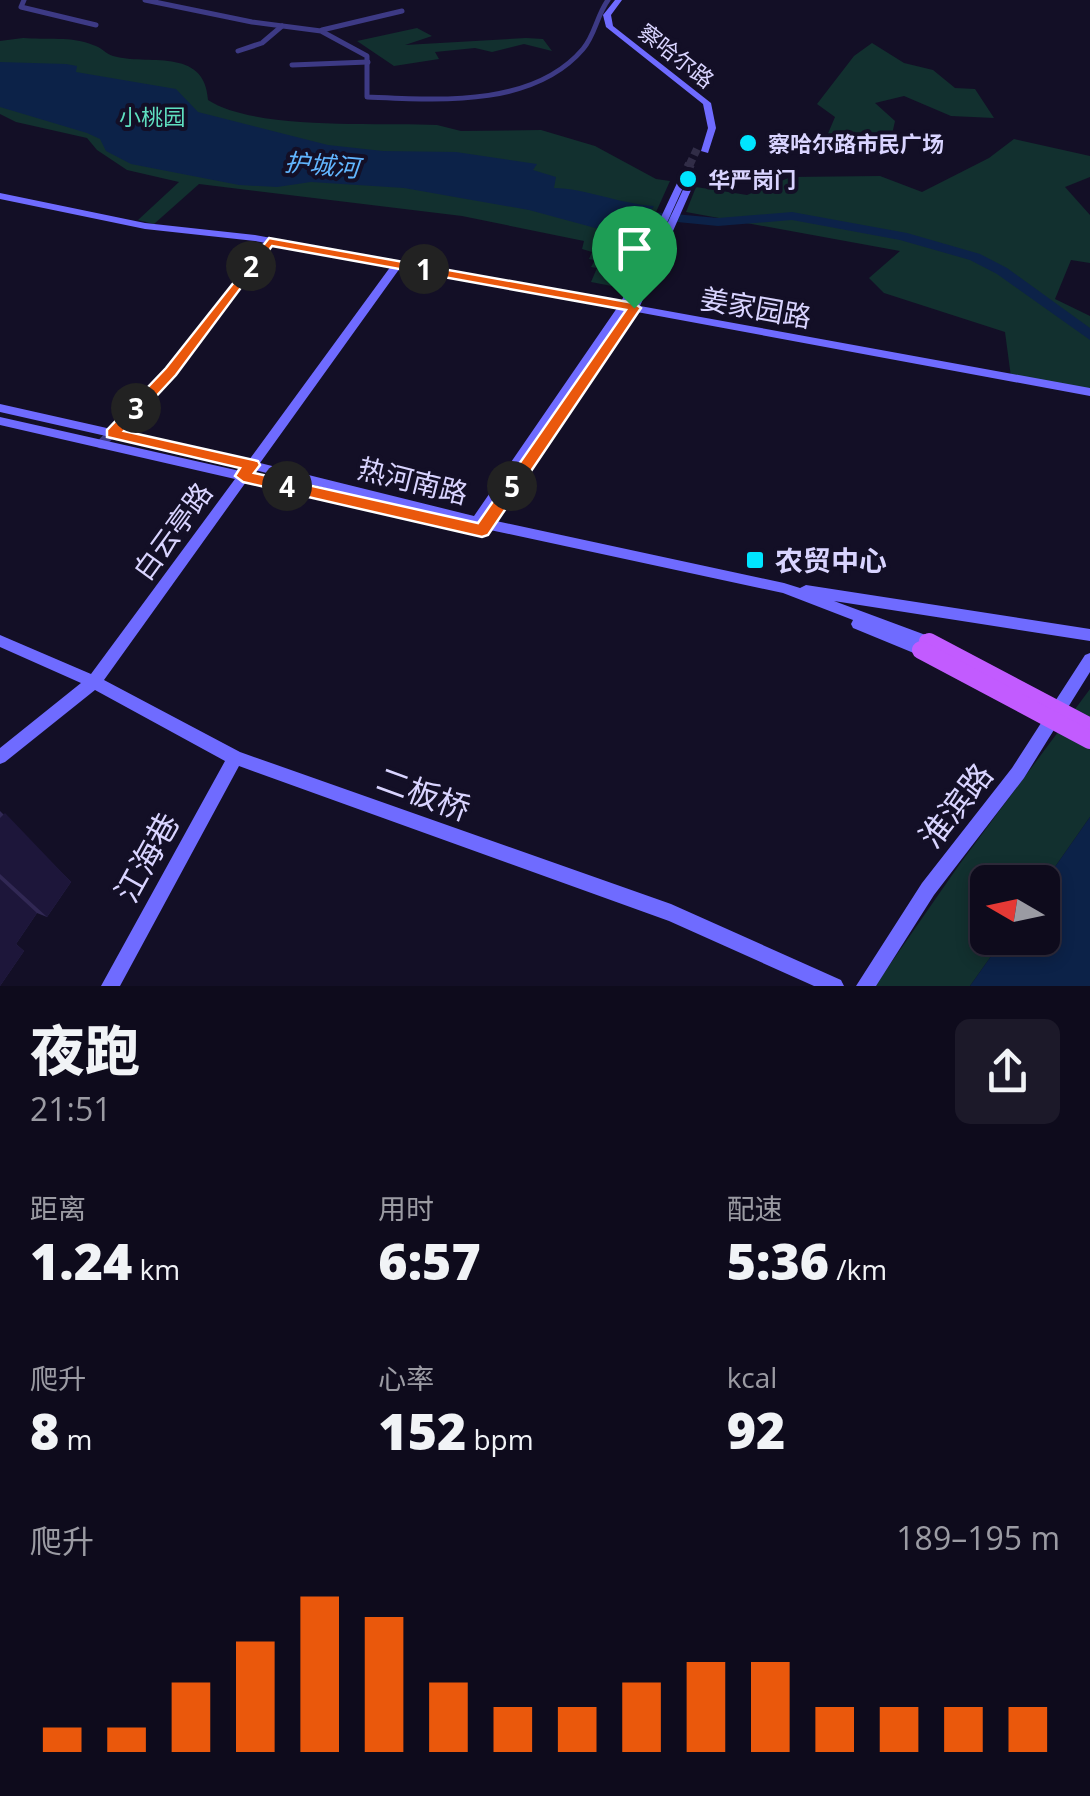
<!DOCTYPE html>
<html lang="zh">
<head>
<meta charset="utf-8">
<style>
	:root { --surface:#0e0b1c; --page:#1c1929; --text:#f1f3f6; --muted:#9b9ba3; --line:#2e2b3b; --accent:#ea580c }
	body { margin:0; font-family:"Open Sans","Noto Sans SC",sans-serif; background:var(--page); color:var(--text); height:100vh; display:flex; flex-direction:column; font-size:38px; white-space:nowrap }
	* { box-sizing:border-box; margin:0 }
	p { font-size:32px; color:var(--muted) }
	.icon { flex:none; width:55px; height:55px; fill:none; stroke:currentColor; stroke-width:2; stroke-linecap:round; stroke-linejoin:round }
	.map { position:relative; height:986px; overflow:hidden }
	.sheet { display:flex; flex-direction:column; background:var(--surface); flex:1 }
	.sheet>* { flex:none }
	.needle { width:65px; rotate:279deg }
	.tools { position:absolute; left:970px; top:865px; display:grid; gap:20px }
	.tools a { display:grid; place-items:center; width:90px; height:90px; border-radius:15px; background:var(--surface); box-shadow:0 5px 15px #0003,0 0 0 2px var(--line); font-size:50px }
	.pin { position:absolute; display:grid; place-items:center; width:85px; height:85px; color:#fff; margin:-102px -42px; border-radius:50% 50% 50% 0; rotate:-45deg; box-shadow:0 0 10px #0007 }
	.pin .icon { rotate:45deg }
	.km { position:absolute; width:50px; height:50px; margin:-25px; border-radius:50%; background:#222; color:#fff; font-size:28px; line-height:50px; text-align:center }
	.round { display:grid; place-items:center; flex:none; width:105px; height:105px; border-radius:15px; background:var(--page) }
	.overview { display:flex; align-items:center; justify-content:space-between; height:170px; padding:0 30px }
	h1 { font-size:55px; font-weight:800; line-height:75px }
	.stats { display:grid; grid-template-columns:repeat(3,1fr); gap:15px; height:170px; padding:10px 30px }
	.stats div { display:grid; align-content:center }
	.stats b { font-size:50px; font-weight:800 }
	.stats small { font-size:28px; font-weight:400 }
	.stats p { font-size:28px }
	.chart { height:280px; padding:20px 30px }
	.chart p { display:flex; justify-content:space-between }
	.chart svg { width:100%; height:180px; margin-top:10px; stroke:var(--accent); stroke-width:6 }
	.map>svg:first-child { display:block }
	.green { fill:#12302f }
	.water { fill:#0c2248 }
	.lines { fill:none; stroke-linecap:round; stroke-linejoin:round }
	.river { fill:#0c2248; fill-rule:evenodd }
	.secondary-tunnel-far1 { stroke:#312d47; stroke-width:8; stroke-dasharray:8 4; stroke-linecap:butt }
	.secondary-tunnel { stroke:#312d47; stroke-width:10; stroke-dasharray:10 5; stroke-linecap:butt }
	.street-far2 { stroke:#3d3a85; stroke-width:5 }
	.street-far1 { stroke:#3d3a85; stroke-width:8 }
	.street { stroke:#3d3a85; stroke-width:9 }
	.secondary { fill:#6f6bff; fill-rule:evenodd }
	.primary-bridge-far1 { stroke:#c25bff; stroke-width:14 }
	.primary-bridge { stroke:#c25bff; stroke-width:18 }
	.wall { fill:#312854 }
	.shaded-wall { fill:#1d163a }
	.route { fill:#ea580c; stroke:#fff; stroke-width:2.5; fill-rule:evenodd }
	.poi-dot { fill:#00e5ff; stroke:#130f26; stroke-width:4 }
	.labels { text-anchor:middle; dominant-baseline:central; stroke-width:8; stroke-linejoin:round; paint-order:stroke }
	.far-street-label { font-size:22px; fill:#d9d4ff; stroke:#130f26 }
	.far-park-label { font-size:22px; fill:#5fe0c0; stroke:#130f26 }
	.far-poi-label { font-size:22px; font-weight:bold; fill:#d9d4ff; stroke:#130f26; text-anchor:start }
	.far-water-label { font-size:25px; font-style:italic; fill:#62b6ff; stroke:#130f26 }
	.street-label { font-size:28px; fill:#d9d4ff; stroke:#130f26 }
	.poi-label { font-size:28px; font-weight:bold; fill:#d9d4ff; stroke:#130f26; text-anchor:start }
	.near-street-label { font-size:32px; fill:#d9d4ff; stroke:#130f26 }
</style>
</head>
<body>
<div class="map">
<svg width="1090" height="986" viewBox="0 0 1090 986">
	<rect width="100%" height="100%" fill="#130f26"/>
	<g class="green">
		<path d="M 417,28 L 432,36 L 405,45 L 526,38 L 543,39 L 552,51 L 524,44 L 492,52 L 475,48 L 435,52 L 439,59 L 394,66 L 357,41 Z"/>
		<path d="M 23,38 C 45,40 73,36 93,45 C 101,47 106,54 113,56 C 146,66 205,46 208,100 C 256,131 378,122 437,125 L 461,131 L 541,130 L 595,146 L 656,179 L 670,181 L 622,288 L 591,282 L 597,268 L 591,267 L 595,260 L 589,259 L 592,252 L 582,249 L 584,241 L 462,216 L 199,184 L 154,224 L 138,220 L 179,182 L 127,170 L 97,150 L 87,138 L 16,122 L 0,114 L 0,41 Z"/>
		<path d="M 872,43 L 904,63 L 933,70 L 955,88 L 975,89 L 994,118 L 951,116 L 904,96 L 875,103 L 895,121 L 891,139 C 868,147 849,148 827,136 L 835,117 L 817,104 L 854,56 Z"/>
		<path d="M 1014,139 L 1090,156 L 1090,177 L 1065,187 L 1090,215 L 1090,263 L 1071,260 L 1055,299 L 1090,316 L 1090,392 L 1011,377 L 1005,332 L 884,293 L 869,278 L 900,251 L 686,212 L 696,187 L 747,195 L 791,177 L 880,176 L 922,192 L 989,158 Z"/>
		<path d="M 1090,689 L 1090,817 L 1043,884 L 988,882 L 988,938 L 1004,938 L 970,986 L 875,986 L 959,865 Z"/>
	</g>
	<g class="water">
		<path d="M 0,62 L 66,64 L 77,66 L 76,72 L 176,89 L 198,112 L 328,145 L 383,151 L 456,152 L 537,164 L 533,170 L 556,177 L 554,188 C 584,188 620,204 654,206 L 643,222 L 626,229 L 599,229 L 529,210 L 404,188 L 311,182 L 277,187 L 239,185 L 131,164 L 106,151 L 100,139 L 87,133 L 0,107 Z"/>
		<path d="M 1090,817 L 1090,986 L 970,986 L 1004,938 L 1042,938 L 1043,884 Z"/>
	</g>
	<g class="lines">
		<path class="river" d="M 631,210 L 718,218 L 792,212 L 907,233 L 980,254 L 1007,268 L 1090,328 L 1090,340 L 997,274 L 970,260 L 900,240 L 792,220 L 718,226 L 626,217 L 626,211 Z"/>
		<path class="secondary-tunnel-far1" d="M 689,166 L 697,149"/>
		<path class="secondary-tunnel" d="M 682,181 L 690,164"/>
		<g class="street-far2">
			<path d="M 24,0 L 21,7 L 96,25"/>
			<path d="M 145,0 L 252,22 L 321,31 L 367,56 L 367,97 C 436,100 533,108 583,49 C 595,35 597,15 608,0"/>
			<path d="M 322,30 L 402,11"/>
			<path d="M 238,51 L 262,43 L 282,26"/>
			<path d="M 292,65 L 368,62"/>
		</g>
		<path class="street-far1" d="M 167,376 L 269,241"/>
		<path class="street" d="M 101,444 L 169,374"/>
		<g class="secondary">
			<path d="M 615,0 L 622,0 L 611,15 L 613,26 L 711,103 L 716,128 L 708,153 L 701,151 L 708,128 L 703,104 L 606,27 L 603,15 Z"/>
			<path d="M 682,178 L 686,181 L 630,304 L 687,181 L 691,178 L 695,181 L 640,306 L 1090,388 L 1090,396 L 637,312 L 496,521 L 784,583 L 800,588 L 806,585 L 1090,629 L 1090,641 L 834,601 L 931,637 L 933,641 L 931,645 L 927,647 L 928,650 L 926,654 L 921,656 L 853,628 L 851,624 L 853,620 L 783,593 L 490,530 L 484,533 L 478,530 L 469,529 L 468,524 L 456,521 L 457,524 L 456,527 L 451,529 L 246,482 L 104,680 L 240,752 L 671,904 L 841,980 L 844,986 L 814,986 L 669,921 L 239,766 L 120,986 L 101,986 L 225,761 L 95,690 L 5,762 L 0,764 L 0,748 L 81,683 L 0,647 L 0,635 L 91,674 L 235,479 L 0,425 L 0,417 L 240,471 L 243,467 L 0,412 L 0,404 L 249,460 L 391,266 L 255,241 L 145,229 L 0,199 L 0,193 L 145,223 L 255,235 L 621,302 L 678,181 ZM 400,268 L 617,308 L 474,516 L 260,463 ZM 255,470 L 418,512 L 252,474 Z"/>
			<path d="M 1090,653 L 1090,672 L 1024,778 L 934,895 L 876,986 L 856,986 L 922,883 L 1012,768 L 1085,655 Z"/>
		</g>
		<path class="primary-bridge-far1" d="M 926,641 L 933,645"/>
		<g class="primary-bridge">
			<path d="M 929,642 L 1090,727"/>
			<path d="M 921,650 L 1090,740"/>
		</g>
	</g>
	<path class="wall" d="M 0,811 L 71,882 L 47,917 L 37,913 L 16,944 L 24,951 L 0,986 Z"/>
	<g class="shaded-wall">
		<path d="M 5,813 L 71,882 L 47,917 L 0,874 L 0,818 Z"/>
		<path d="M 0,879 L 37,913 L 16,944 L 24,951 L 0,986 Z"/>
	</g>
	<path class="route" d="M 269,238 L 634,303 L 641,308 L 488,535 L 482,537 L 243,482 L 235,476 L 240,468 L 107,437 L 107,430 L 166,368 ZM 272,246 L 626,310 L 478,523 L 254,473 L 260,465 L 258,461 L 124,431 L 176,375 Z"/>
	<g class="poi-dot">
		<circle cx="748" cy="143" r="10"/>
		<circle cx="688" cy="179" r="10"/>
		<rect x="745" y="550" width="20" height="20" rx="5"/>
	</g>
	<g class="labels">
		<g class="far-street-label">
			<text transform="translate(677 55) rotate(38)">察哈尔路</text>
		</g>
		<g class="far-park-label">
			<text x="152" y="116">小桃园</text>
		</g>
		<g class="far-poi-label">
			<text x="768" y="143">察哈尔路市民广场</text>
			<text x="708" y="179">华严岗门</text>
		</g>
		<g class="far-water-label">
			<text transform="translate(322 164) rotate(5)">护城河</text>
		</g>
		<g class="street-label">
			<text transform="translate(756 307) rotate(10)">姜家园路</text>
			<text transform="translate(413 480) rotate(14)">热河南路</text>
			<text transform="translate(172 531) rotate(-54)">白云亭路</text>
		</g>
		<g class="poi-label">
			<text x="775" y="560">农贸中心</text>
		</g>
		<g class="near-street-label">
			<text transform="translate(424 793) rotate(20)">二板桥</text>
			<text transform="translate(955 805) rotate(-52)">淮滨路</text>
			<text transform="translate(146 857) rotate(-61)">江海巷</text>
		</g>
	</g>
</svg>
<div class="tools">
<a><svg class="needle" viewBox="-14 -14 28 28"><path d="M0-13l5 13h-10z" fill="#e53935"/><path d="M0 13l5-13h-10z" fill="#9b9ba3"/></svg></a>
</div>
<div class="pin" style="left:634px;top:308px;background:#1e9e55"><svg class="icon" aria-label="arrive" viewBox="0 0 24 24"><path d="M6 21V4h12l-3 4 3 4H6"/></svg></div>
<b class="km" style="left:424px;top:269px">1</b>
<b class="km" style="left:251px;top:266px">2</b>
<b class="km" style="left:136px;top:408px">3</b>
<b class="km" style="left:287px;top:486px">4</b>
<b class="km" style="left:512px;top:486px">5</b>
</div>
<section class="sheet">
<div class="overview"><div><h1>夜跑</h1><p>21:51</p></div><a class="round"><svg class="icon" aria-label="share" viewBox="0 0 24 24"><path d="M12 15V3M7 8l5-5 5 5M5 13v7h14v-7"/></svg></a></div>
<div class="stats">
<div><p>距离</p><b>1.24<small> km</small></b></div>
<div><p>用时</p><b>6:57</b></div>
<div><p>配速</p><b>5:36<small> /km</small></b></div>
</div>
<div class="stats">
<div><p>爬升</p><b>8<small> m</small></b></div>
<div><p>心率</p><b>152<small> bpm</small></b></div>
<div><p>kcal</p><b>92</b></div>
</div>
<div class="chart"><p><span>爬升</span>189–195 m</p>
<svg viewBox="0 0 160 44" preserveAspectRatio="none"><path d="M5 44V38M15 44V38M25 44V27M35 44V17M45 44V6M55 44V11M65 44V27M75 44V33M85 44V33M95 44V27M105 44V22M115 44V22M125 44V33M135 44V33M145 44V33M155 44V33"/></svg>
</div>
</section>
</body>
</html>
